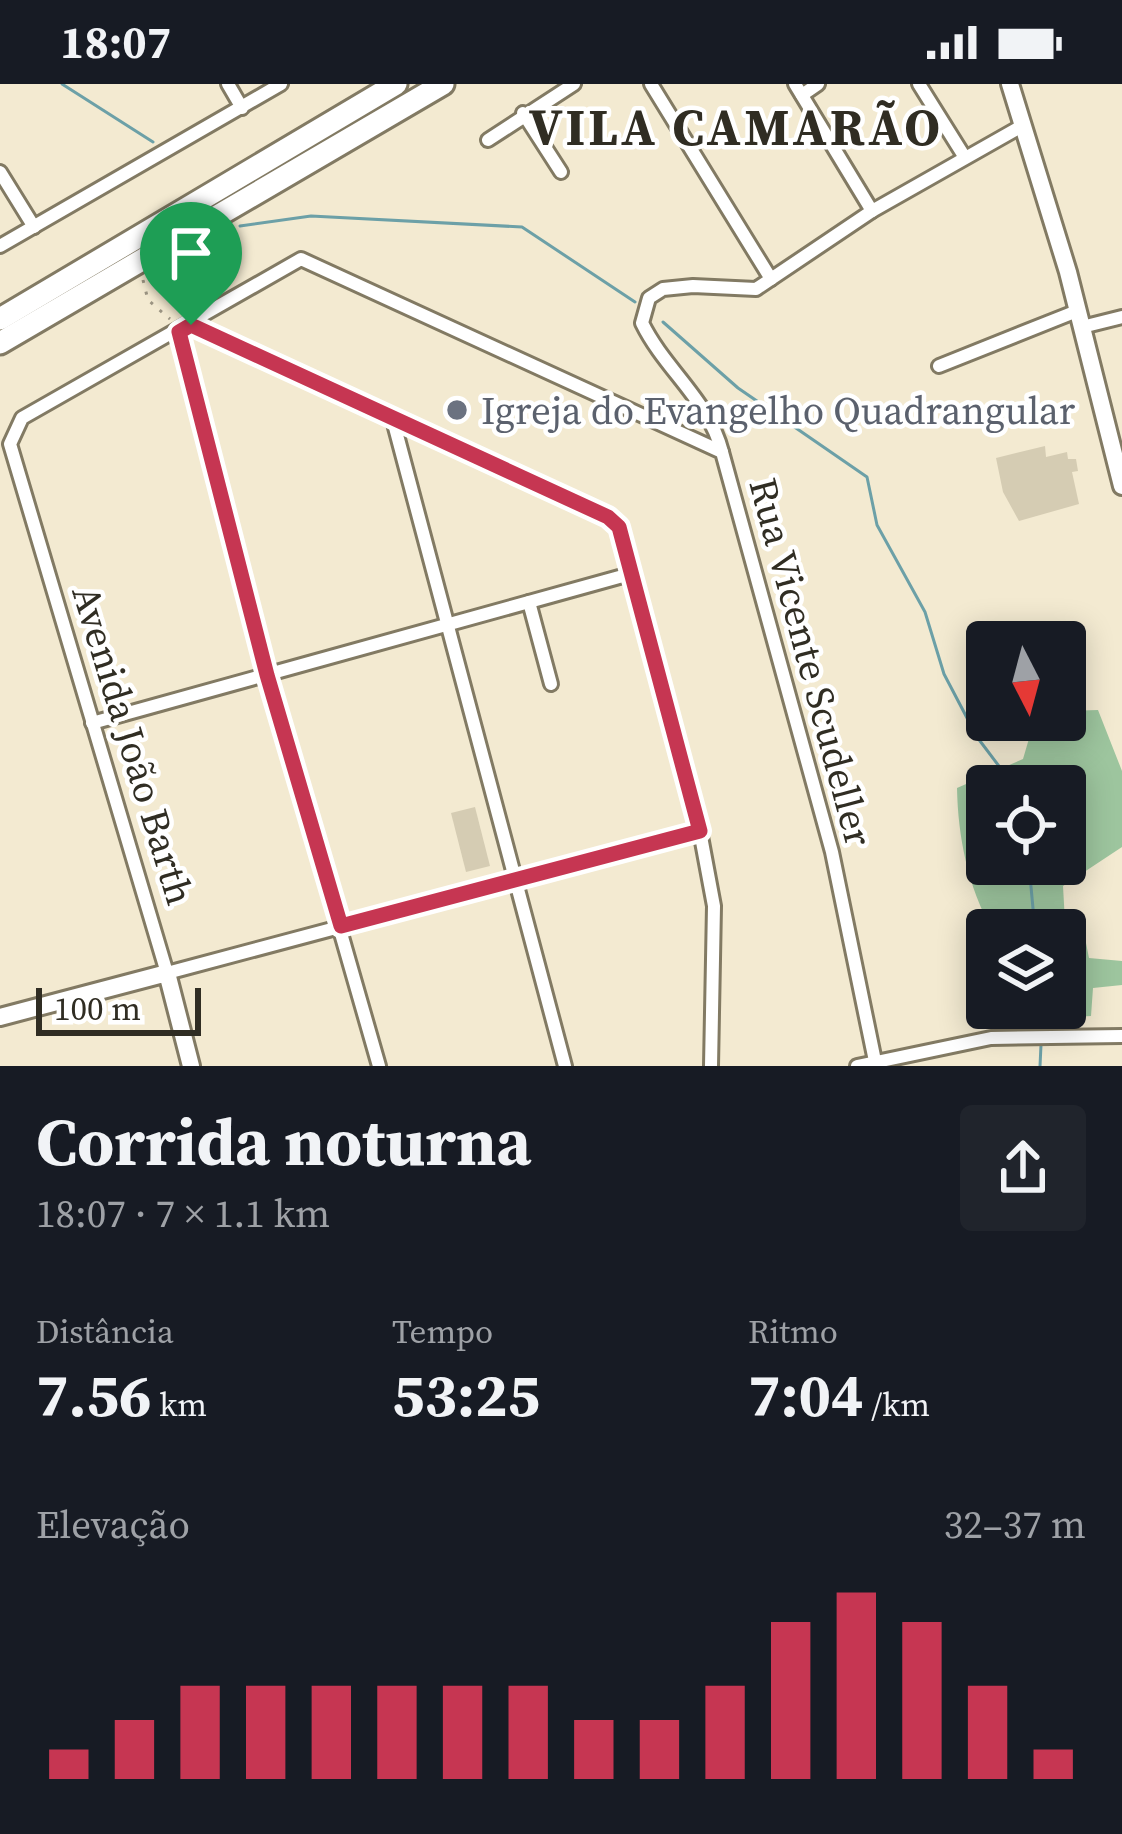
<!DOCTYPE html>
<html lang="pt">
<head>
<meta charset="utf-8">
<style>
	:root { --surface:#171b24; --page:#20242c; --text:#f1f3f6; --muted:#9ea1a6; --accent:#c63652 }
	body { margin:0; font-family:"Source Serif 4",serif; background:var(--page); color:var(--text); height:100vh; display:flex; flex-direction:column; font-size:45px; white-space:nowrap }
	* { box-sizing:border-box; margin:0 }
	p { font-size:39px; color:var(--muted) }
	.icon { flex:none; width:66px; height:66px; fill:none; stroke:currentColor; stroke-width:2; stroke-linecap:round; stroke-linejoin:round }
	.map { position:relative; height:982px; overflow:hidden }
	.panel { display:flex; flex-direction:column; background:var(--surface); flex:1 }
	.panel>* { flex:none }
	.needle { width:78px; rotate:174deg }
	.fabs { position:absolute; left:966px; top:537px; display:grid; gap:24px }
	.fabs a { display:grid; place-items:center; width:120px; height:120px; border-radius:12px; background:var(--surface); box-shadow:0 6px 30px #0003; font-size:60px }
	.scale { position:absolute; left:36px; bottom:30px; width:165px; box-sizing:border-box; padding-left:12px; border:6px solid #302d23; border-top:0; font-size:33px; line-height:42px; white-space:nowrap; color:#302d23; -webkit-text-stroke:9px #fff; paint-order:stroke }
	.pin { position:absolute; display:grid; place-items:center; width:102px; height:102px; color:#fff; margin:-123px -51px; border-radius:50% 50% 50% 0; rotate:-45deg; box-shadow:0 0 12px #0007 }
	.pin .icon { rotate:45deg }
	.round { display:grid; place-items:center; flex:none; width:126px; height:126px; border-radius:12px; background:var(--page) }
	.overview { display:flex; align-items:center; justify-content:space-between; height:204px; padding:0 36px }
	h1 { font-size:66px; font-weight:700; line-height:90px }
	.stats { display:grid; grid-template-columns:repeat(3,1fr); gap:18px; height:204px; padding:12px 36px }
	.stats div { display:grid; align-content:center }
	.stats b { font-size:60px; font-weight:700 }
	.stats small { font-size:33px; font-weight:400 }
	.stats p { font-size:33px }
	.chart { height:336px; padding:24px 36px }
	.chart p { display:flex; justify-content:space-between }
	.chart svg { width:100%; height:216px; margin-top:12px; stroke:var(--accent); stroke-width:6 }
	.status { display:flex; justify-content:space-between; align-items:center; height:84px; padding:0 60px; background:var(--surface); direction:ltr }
	.status svg { height:33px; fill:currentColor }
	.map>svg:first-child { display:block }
	.green { fill:#9dc59e; fill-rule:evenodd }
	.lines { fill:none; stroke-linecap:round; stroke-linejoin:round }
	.stream { stroke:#6ca0a7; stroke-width:3 }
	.building { fill:#d5ccb3 }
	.minor-casing { stroke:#827a63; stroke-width:18 }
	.secondary-casing { stroke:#827a63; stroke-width:22 }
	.motorway-casing { stroke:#827a63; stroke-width:27 }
	.path { stroke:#9c9583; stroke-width:3; stroke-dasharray:3 9; stroke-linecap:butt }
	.minor { stroke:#fff; stroke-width:12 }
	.secondary { stroke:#fff; stroke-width:16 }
	.motorway { stroke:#fff; stroke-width:21 }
	.route-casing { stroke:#fff; stroke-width:24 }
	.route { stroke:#c63652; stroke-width:15 }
	.worship-dot { fill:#6b7280; stroke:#fff; stroke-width:4.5 }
	.labels { text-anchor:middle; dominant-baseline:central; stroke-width:9; stroke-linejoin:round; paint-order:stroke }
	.worship-label { font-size:39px; fill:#5b616d; stroke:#fff; text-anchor:start }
	.street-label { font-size:39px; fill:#302d23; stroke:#fff }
	.district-label { font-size:51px; font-weight:bold; letter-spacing:3px; fill:#302d23; stroke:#fff }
</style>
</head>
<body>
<div class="status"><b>18:07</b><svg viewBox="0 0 49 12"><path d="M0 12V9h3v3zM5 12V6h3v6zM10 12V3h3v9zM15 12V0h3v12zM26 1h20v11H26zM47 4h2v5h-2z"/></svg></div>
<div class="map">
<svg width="1122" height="982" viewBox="0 0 1122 982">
	<rect width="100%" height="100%" fill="#f3ead1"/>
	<path class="green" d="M 1098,626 L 1122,687 L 1122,763 L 1063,802 L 1065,838 L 1083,844 L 1089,874 L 1122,877 L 1122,901 L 1093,904 L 1091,932 L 1027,936 L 1024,924 L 1065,924 L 1065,846 L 992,846 C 968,802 958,754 957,704 L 1023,675 L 1033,641 L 1065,636 L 1065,627 ZM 987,702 L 1065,702 L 1065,780 L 987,780 Z"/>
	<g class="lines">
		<g class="stream">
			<path d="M 62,0 L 153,58"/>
			<path d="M 240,142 L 311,132 L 522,143 L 635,218"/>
			<path d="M 663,238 L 738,304 L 867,393 L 877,441 L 925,528 L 944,590 L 977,653 L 1014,702"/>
			<path d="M 1023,780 L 1030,792 L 1035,846"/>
			<path d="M 1041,943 L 1042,924"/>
			<path d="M 1040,982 L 1041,961"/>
		</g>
	</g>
	<g class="building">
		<path d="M 1045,362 L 1046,373 L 1067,368 L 1068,375 L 1076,375 L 1078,387 L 1072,388 L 1079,420 L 1019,437 L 1003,408 L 996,374 Z"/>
		<path d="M 475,723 L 490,782 L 466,788 L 451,729 Z"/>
	</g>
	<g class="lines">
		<g class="minor-casing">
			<g id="minor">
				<path d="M 228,0 L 242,24"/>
				<path d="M 651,0 L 771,195"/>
				<path d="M 795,0 L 872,127"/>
				<path d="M 919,0 L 964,72"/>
				<path d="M 802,11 L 818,0"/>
				<path d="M 523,29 L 561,88"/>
				<path d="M 488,56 L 574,0"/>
				<path d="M 0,88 L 34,143"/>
				<path d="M 0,162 L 281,0"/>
				<path d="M 191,241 L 608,433 L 619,443 L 700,747 L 714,822 L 711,982"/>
				<path d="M 1082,243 L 1122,233"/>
				<path d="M 179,248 L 267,591 L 379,982"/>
				<path d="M 939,282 L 1077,227"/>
				<path d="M 393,336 L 565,982"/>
				<path d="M 722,368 C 709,316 665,286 642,239 L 649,214 L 663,205 L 693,202 L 756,205 L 872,127 L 1022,42"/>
				<path d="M 529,518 L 551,600"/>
				<path d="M 92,639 L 630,490"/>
				<path d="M 700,747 L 167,889 L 10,360 L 22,334 L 301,175 L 722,368 L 832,768 L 875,977"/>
				<path d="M 857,982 L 991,954 L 1122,952"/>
			</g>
		</g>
		<g class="secondary-casing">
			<g id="secondary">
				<path d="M 1010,0 L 1068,188 L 1122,402"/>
				<path d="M 0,933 L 167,889 L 191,982"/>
			</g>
		</g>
		<g class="motorway-casing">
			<g id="motorway">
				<path d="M 0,235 L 396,0"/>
				<path d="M 0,259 L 443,0"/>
			</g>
		</g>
		<path class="path" d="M 143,196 L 148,216 L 170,235"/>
		<use href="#minor" class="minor"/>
		<use href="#secondary" class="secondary"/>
		<use href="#motorway" class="motorway"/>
	</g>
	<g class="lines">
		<g class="route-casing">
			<path id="route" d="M 191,241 L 608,433 L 619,443 L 700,747 L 341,842 L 267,591 L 179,248 Z"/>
		</g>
		<use href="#route" class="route"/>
	</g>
	<circle class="worship-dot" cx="457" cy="326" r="12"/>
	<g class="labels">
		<g class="worship-label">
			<text x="481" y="326">Igreja do Evangelho Quadrangular</text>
		</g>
		<g class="street-label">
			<text transform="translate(811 578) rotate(75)">Rua Vicente Scudeller</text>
			<text transform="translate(133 661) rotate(73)">Avenida João Barth</text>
		</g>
		<g class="district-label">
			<text x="736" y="43">VILA CAMARÃO</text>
		</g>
	</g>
</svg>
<div class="fabs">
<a><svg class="needle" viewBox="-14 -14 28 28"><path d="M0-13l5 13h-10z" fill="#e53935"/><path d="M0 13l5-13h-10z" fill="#9ea1a6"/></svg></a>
<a><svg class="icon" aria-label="locate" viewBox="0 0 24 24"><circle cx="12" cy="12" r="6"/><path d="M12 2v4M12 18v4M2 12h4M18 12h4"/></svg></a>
<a><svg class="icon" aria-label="layers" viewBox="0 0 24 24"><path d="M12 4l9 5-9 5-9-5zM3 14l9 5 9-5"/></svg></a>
</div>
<div class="scale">100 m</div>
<div class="pin" style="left:191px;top:241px;background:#1e9e55"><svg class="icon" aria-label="arrive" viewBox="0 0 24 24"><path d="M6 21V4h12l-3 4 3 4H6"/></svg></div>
</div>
<section class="panel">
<div class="overview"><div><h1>Corrida noturna</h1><p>18:07 · 7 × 1.1 km</p></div><a class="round"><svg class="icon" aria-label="share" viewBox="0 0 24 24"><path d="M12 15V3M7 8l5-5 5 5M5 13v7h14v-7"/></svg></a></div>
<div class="stats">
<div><p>Distância</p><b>7.56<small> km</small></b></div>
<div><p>Tempo</p><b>53:25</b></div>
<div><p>Ritmo</p><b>7:04<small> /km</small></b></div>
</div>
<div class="chart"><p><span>Elevação</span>32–37 m</p>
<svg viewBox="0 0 160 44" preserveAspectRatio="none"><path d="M5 44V38M15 44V32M25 44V25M35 44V25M45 44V25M55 44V25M65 44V25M75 44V25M85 44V32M95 44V32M105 44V25M115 44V12M125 44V6M135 44V12M145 44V25M155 44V38"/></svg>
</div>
</section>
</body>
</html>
